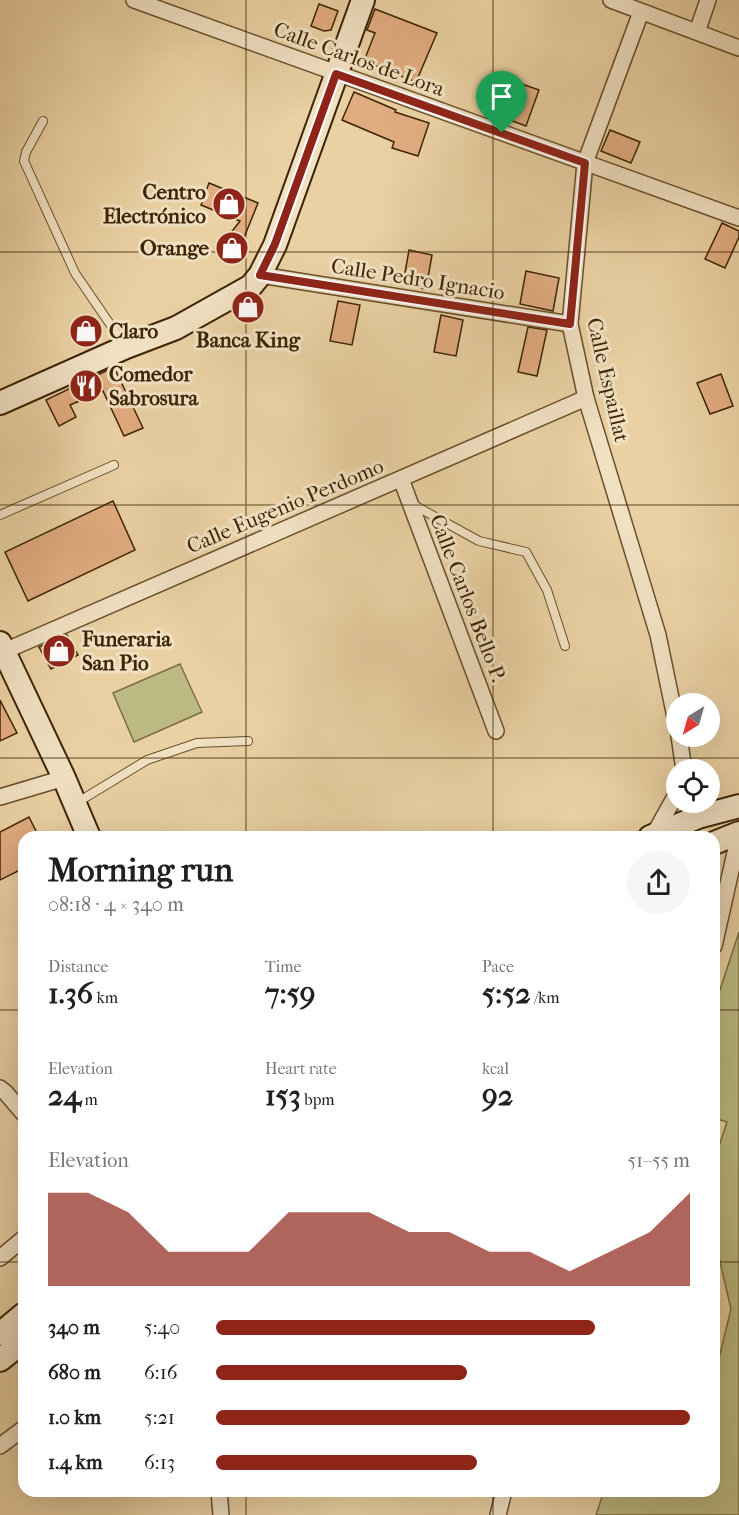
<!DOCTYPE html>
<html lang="en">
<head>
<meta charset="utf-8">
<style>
	:root { --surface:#fff; --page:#f6f6f6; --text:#202124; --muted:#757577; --accent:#8f2418 }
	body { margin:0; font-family:"IM FELL French Canon",serif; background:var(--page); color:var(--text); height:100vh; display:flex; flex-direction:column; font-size:22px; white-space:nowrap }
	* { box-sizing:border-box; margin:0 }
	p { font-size:20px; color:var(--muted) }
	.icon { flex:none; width:33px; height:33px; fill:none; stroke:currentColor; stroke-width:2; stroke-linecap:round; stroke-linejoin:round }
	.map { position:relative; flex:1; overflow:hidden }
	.details { position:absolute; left:18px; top:831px; width:702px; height:666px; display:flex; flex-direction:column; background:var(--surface); border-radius:18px; box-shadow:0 6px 24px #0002 }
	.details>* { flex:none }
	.needle { width:39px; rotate:217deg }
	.fabs { position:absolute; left:666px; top:693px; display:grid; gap:12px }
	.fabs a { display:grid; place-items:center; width:54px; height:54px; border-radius:50%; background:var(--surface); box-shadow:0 6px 24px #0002; font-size:30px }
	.pin { position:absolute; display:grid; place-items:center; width:51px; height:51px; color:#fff; margin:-62px -26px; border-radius:50% 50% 50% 0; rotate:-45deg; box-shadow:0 0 6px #0007 }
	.pin .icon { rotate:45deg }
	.round { display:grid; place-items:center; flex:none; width:63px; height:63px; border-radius:32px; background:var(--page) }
	.summary { display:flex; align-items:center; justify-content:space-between; height:102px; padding:0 30px }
	h1 { font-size:33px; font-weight:700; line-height:45px }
	.metrics { display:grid; grid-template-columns:repeat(3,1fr); gap:9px; height:102px; padding:6px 30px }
	.metrics div { display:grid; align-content:center }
	.metrics b { font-size:30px; font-weight:700 }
	.metrics small { font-size:16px; font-weight:400 }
	.metrics p { font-size:16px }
	.chart { height:168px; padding:12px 30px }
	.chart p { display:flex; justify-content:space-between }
	.chart svg { width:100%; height:108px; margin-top:6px; fill:var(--accent); opacity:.7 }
	ul { padding:0 30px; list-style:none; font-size:20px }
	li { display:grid; grid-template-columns:96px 72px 1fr; align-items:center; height:45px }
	li i { height:15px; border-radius:8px; background:var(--accent) }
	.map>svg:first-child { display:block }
	.green { fill:#bcba82; stroke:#7c6f42; stroke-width:1.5 }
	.building { fill:#e1ac80; stroke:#3d2403; stroke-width:1.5 }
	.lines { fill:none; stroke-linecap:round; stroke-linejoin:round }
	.service-casing { stroke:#684f2b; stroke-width:10 }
	.minor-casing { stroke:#684f2b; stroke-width:18 }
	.secondary-casing { stroke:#3d2403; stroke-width:26 }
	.service { stroke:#f1e1c3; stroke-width:8 }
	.minor { stroke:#f1e1c3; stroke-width:15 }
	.secondary { stroke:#f1e1c3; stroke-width:22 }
	.route-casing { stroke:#fff; stroke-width:12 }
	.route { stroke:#8f2418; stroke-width:8 }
	.grid { fill:none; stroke:#3d2403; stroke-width:1.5; stroke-opacity:0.55 }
	.labels { text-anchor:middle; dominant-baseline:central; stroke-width:6; stroke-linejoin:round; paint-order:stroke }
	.street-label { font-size:21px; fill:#3d2403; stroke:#f1e1c3 }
	.poi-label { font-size:21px; font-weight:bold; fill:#3d2403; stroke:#f1e1c3; text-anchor:start }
</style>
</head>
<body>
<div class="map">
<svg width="739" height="1515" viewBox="0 0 739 1515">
	<rect width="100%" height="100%" fill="#ead1a3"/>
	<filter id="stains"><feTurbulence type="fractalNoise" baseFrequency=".00333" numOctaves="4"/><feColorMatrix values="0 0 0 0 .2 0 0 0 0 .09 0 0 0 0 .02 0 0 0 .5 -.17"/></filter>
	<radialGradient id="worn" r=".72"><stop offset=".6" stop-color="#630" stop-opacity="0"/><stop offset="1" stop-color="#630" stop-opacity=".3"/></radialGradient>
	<g class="green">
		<path d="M 180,664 L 202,712 L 134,742 L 113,693 Z"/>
		<path d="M 739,932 L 739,1515 L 596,1515 L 604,1491 L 714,1491 L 714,1379 L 731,1309 L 714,1236 L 714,1161 L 727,1122 L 714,1118 L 714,1008 Z"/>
	</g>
	<g class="building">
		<path d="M 319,4 L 338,11 L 331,30 L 324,31 L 311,26 Z"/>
		<path d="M 375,9 L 437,33 L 416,82 L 364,61 L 375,33 L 367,30 Z"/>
		<path d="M 519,83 L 539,90 L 526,126 L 507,119 Z"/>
		<path d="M 354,92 L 396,110 L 395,112 L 429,123 L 418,156 L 392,148 L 394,142 L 342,120 Z"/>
		<path d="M 610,130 L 640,142 L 631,163 L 601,151 Z"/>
		<path d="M 209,183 L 258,203 L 241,245 L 245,248 L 236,261 L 219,248 L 240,221 L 201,205 Z"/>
		<path d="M 722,223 L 739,231 L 739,237 L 725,268 L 705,259 Z"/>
		<path d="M 409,250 L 432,255 L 426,289 L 403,284 Z"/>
		<path d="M 526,271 L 559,278 L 553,311 L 520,304 Z"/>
		<path d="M 338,301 L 360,305 L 352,345 L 330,341 Z"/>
		<path d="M 441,315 L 463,320 L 456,356 L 434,352 Z"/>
		<path d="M 89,318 L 99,335 L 83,343 L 74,327 Z"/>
		<path d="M 528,327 L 547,330 L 537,376 L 518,372 Z"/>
		<path d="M 114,367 L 143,428 L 124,436 L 103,391 L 70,405 L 76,417 L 59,426 L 46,400 Z"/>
		<path d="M 721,374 L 733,406 L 710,414 L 697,383 Z"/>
		<path d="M 113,501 L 135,550 L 28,601 L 5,552 Z"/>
		<path d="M 67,635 L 78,655 L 51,669 L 39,647 Z"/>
		<path d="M 0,700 L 17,733 L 0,741 Z"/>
		<path d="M 29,817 L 39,837 L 24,837 L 24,868 L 0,880 L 0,832 Z"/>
	</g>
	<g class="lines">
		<g class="service-casing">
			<g id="service">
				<path d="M 43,121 L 26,152 L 24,161 L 75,273 L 125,346"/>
				<path d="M 412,504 L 479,541 L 526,552 L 547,590 L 565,646"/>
				<path d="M 0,515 L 114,465"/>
				<path d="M 78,802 L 147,760 L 197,743 L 248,741"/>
			</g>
		</g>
		<g class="minor-casing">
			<g id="minor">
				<path d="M 134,0 L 739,218"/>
				<path d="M 611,0 L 739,48"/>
				<path d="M 641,12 L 585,163 L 570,324 L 586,398 L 658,635 L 676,722"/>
				<path d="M 697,32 L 708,0"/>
				<path d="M 260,275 L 570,324"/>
				<path d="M 401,479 L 496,731"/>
				<path d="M 0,653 L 586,398"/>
				<path d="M 679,736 L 684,770"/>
				<path d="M 0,797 L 64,778"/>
				<path d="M 653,836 L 676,795"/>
				<path d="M 714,946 L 739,835"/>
				<path d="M 0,1088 L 5,1092 L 24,1114"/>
				<path d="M 0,1258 L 24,1238"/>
				<path d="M 0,1446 L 24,1428"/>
				<path d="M 219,1491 L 221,1515"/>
				<path d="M 498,1515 L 504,1491"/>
			</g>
		</g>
		<g class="secondary-casing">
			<g id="secondary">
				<path d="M 0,403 L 126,347 L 176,328 L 251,286 L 260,275 L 275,245 L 363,0"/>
				<path d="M 0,643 L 64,778 L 89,837"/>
				<path d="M 650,837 L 698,817 L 739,806"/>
				<path d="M 714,843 L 739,833"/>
				<path d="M 0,1334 L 24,1314"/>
				<path d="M 0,1360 L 24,1341"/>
			</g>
		</g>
		<use href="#service" class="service"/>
		<use href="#minor" class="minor"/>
		<use href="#secondary" class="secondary"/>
	</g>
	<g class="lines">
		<g class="route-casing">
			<path id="route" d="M 336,74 L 585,163 L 570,324 L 260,275 L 275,244 Z"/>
		</g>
		<use href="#route" class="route"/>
	</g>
	<path class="grid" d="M 246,0 L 246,837M 493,0 L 493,837M 0,252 L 739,252M 0,505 L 739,505M 0,758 L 739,758M 0,1010 L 24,1010M 714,1010 L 739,1010M 0,1262 L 24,1262M 714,1262 L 739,1262M 246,1491 L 246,1515M 493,1491 L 493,1515"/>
	<defs>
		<g id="shop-disc" transform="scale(1.725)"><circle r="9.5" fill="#8f2418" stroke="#f1e1c3"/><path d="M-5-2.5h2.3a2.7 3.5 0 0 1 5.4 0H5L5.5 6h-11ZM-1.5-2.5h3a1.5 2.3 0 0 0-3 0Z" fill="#fff"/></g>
		<g id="restaurant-disc" transform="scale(1.725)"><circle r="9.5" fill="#8f2418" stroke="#f1e1c3"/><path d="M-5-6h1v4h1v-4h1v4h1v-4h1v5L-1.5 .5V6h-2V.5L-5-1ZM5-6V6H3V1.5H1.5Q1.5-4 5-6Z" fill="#fff"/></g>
	</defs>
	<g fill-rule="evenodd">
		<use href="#shop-disc" x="229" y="204"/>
		<use href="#shop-disc" x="232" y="248"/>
		<use href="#shop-disc" x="248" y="307"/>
		<use href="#shop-disc" x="86" y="331"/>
		<use href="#restaurant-disc" x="86" y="386"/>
		<use href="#shop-disc" x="59" y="651"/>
	</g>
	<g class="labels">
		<g class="street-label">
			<text transform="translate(359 59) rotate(20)">Calle Carlos de Lora</text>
			<text transform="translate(418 279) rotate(9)">Calle Pedro Ignacio</text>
			<text transform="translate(608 380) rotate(77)">Calle Espaillat</text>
			<text transform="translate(285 506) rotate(-23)">Calle Eugenio Perdomo</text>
			<text transform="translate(468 598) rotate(69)">Calle Carlos Bello P.</text>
		</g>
		<g class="poi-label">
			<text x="206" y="192" text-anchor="end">Centro<tspan x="206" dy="24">Electrónico</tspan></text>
			<text x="209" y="248" text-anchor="end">Orange</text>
			<text x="109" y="331">Claro</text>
			<text x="248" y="340" text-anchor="middle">Banca King</text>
			<text x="109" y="374">Comedor<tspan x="109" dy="24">Sabrosura</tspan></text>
			<text x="82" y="639">Funeraria<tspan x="82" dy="24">San Pio</tspan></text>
		</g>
	</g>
	<rect width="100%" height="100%" filter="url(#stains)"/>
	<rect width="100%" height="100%" fill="url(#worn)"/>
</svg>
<div class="fabs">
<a><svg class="needle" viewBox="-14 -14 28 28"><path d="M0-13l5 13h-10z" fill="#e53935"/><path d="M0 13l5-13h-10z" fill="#757577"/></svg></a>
<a><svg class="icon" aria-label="locate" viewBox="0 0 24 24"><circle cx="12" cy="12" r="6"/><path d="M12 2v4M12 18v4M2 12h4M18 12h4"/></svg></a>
</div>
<div class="pin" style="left:502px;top:133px;background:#1e9e55"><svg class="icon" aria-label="arrive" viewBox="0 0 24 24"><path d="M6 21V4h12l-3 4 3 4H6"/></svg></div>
<section class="details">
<div class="summary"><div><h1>Morning run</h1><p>08:18 · 4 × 340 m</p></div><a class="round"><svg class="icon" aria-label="share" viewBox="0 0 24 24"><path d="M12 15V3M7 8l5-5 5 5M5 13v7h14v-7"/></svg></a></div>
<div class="metrics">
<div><p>Distance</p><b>1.36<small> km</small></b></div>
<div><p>Time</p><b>7:59</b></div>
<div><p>Pace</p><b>5:52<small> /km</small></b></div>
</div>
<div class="metrics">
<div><p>Elevation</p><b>24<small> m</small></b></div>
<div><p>Heart rate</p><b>153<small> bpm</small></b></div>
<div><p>kcal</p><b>92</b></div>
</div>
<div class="chart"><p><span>Elevation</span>51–55 m</p>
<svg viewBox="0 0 160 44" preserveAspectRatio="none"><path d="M0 44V6L10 6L20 14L30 30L40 30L50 30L60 14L70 14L80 14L90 22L100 22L110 30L120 30L130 38L140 30L150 22L160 6V44z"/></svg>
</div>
<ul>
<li><b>340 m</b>5:40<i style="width:80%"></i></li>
<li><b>680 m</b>6:16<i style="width:53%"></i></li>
<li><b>1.0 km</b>5:21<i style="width:100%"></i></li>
<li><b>1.4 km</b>6:13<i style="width:55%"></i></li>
</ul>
</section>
</div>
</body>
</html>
